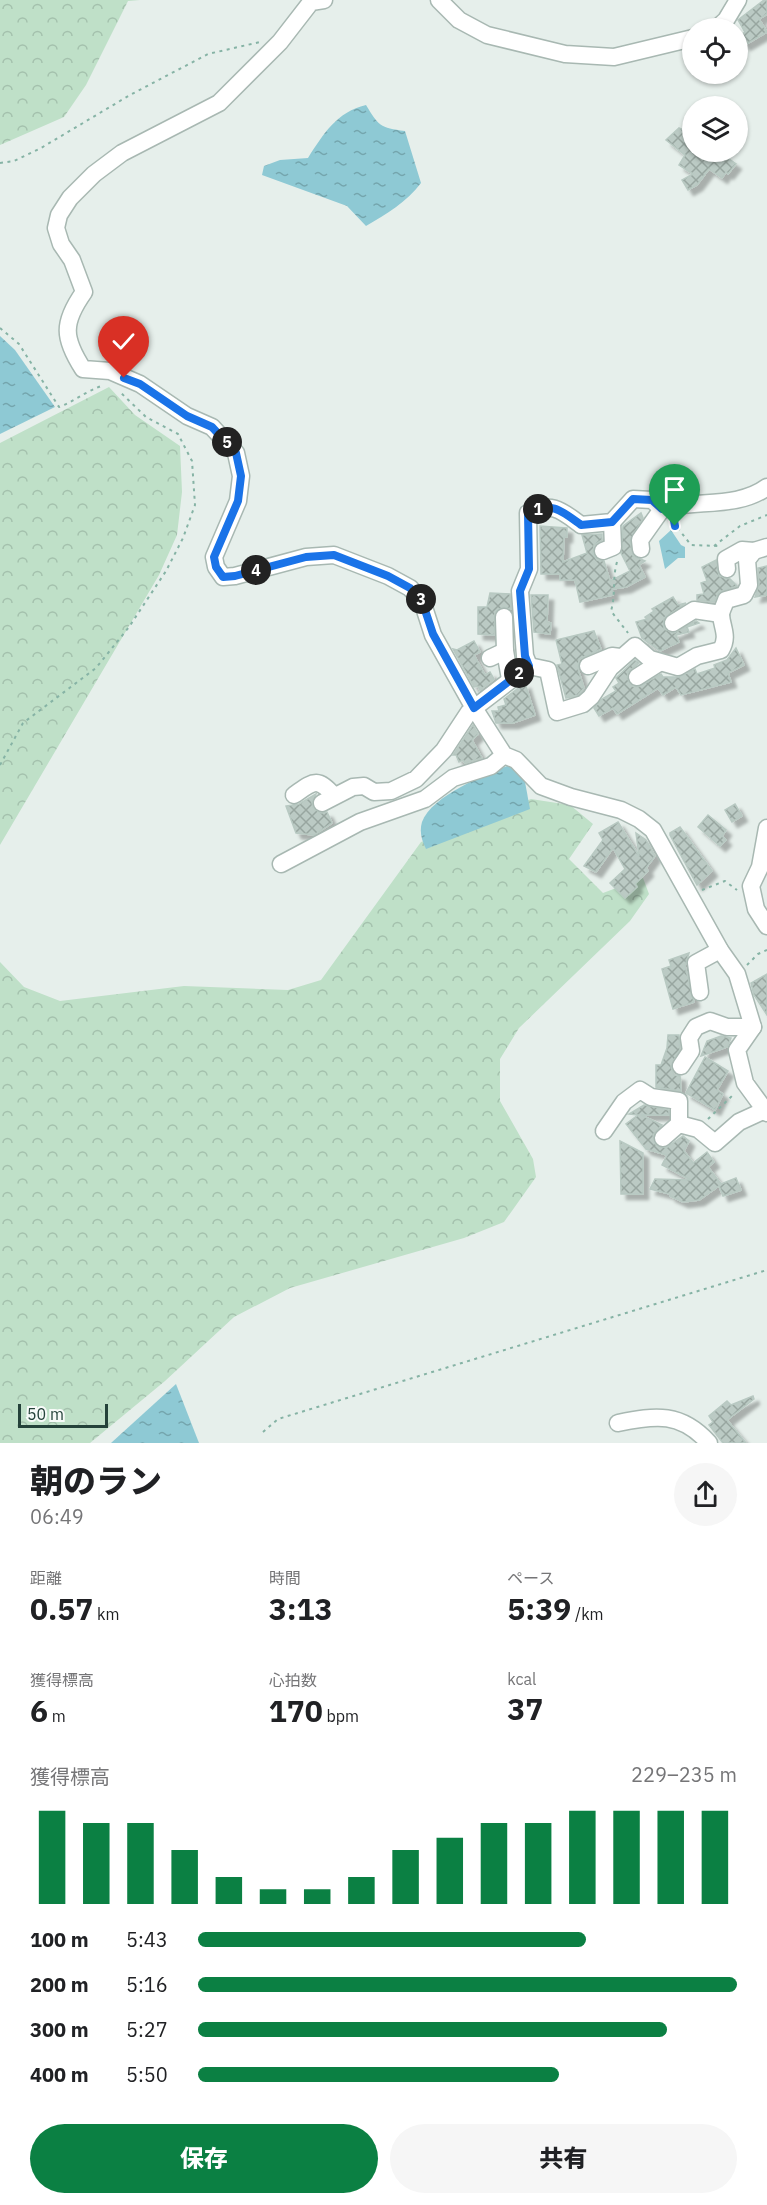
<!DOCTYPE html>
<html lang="ja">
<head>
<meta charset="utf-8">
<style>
	:root { --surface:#fff; --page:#f6f6f6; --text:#202124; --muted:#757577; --accent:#0b8043 }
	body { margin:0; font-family:"IBM Plex Sans","Noto Sans JP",sans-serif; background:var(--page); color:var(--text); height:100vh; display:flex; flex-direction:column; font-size:22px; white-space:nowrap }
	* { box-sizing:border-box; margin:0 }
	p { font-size:20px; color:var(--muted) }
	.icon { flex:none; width:33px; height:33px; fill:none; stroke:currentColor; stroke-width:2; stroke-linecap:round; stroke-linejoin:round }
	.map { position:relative; height:1443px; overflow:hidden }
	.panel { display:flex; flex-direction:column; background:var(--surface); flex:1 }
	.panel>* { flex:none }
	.tools { position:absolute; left:682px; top:18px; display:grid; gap:12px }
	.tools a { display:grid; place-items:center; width:66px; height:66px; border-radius:50%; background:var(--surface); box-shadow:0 2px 4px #0004; font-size:30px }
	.scale { position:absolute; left:18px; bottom:15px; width:90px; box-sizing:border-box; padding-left:6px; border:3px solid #24423a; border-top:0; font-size:16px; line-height:21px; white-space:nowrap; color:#24423a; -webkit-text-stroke:4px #f7fbf9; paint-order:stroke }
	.pin { position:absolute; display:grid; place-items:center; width:51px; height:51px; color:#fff; margin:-62px -26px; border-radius:50% 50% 50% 0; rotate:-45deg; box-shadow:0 0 6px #0007 }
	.pin .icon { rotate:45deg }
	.km { position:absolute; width:30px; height:30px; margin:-15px; border-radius:50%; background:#222; color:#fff; font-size:16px; line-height:30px; text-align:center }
	.round { display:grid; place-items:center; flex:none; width:63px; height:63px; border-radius:32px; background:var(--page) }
	.headline { display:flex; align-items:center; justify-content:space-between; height:102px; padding:0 30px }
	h1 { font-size:33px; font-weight:800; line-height:45px }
	.stats { display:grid; grid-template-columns:repeat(3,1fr); gap:9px; height:102px; padding:6px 30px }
	.stats div { display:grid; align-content:center }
	.stats b { font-size:30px; font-weight:800 }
	.stats small { font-size:16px; font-weight:400 }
	.stats p { font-size:16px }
	.chart { height:168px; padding:12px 30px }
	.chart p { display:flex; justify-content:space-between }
	.chart svg { width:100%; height:108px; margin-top:6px; stroke:var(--accent); stroke-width:6 }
	.primary-button { display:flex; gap:12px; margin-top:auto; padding:12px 30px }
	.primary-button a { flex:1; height:69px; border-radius:36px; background:var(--accent); color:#fff; font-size:24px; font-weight:800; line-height:69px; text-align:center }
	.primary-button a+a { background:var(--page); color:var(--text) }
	ul { padding:0 30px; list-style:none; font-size:20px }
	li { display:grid; grid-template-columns:96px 72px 1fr; align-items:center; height:45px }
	li i { height:15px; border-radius:8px; background:var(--accent) }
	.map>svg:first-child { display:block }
	.forest { fill:url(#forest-crowns) }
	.water { fill:url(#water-ripples) }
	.building { fill:url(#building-cross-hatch); stroke:#b8c9c2; stroke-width:1.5; filter:url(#shadow) }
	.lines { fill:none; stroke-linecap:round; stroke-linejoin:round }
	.minor-casing { stroke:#a8b8b2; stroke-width:19 }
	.path { stroke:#86b3a5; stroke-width:2; stroke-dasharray:3 4.5; stroke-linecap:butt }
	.minor { stroke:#fff; stroke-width:16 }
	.route-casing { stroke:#fff; stroke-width:12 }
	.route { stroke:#1a73e8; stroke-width:8 }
</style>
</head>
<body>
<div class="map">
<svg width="767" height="1443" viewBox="0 0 767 1443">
	<defs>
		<pattern id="forest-crowns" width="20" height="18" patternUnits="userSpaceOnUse" patternTransform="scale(1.5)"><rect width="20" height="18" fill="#bfe0c8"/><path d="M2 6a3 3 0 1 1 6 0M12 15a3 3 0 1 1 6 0" fill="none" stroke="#a4c1ad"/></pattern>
		<pattern id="water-ripples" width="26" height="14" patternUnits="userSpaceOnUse" patternTransform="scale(1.5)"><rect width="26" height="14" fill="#8ec9d4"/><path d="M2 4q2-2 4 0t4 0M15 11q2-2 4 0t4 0" fill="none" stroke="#74a5ad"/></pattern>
		<pattern id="building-cross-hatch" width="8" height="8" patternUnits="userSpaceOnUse" patternTransform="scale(1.5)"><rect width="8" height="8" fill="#bbcac4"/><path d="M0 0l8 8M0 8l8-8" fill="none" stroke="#98a6a0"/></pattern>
		<filter id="shadow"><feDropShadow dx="5.5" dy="5.5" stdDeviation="1.5" flood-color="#0004"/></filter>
	</defs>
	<rect width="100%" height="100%" fill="#e6efeb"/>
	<g class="forest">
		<path d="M 0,0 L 140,0 L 128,1 L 86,85 L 64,117 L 0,145 Z"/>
		<path d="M 109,387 L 135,415 L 180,446 L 182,492 L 177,535 L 159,575 L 0,845 L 0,443 Z"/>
		<path d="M 531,799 L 570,805 L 593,824 L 569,859 L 603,893 L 643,878 L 649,894 L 630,921 L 519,1028 L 500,1059 L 500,1101 L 533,1159 L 536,1177 L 504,1222 L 464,1238 L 290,1288 L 234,1317 L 165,1381 L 90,1443 L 0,1443 L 0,962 L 24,987 L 60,1001 L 184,986 L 288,990 L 321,980 L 421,842 Z"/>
	</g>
	<g class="water">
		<path d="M 366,105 C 378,125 380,128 405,131 L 421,183 C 407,202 386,214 366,226 L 347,206 L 262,175 L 264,166 L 280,160 L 308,158 C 324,133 337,112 366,105 Z"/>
		<path d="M 0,336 L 15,350 L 55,407 L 0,434 Z"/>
		<path d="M 671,530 L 681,545 L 685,547 L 685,558 L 678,558 L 665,569 L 659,541 Z"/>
		<path d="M 510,765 L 525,782 L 530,809 L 426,849 C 422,841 419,832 422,822 C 431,796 486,774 510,765 Z"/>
		<path d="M 176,1384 L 199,1443 L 111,1443 Z"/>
	</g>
	<g class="building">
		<path d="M 764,0 L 767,0 L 767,14 L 759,19 L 767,32 L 745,45 L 739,36 L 745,32 L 738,20 Z"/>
		<path d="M 679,128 L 693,134 L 693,152 L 707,152 L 718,160 L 722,154 L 736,164 L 728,174 L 726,172 L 722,178 L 709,169 L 697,185 L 688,190 L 682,180 L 693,174 L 679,165 L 685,155 L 666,140 Z"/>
		<path d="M 641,513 L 643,518 L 630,541 L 633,556 L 645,561 L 639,565 L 645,577 L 626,587 L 612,589 L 613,595 L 580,602 L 575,580 L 560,580 L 560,574 L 541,574 L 540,526 L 567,528 L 567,537 L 564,537 L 563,562 L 587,553 L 582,535 L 602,534 L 602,540 L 594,545 L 593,554 L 597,560 L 604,561 L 610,581 L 630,571 L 621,553 L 623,526 Z"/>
		<path d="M 716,560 L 719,576 L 730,579 L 737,586 L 719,592 L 714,602 L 697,600 L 697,595 L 704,594 L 701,583 L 707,581 L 702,567 Z"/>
		<path d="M 767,566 L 767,595 L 755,597 L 759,585 L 758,568 Z"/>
		<path d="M 490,593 L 510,594 L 511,609 L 503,607 L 495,612 L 494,635 L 478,634 L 478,607 L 487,607 Z"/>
		<path d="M 531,595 L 548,595 L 547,622 L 551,623 L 550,634 L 534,632 Z"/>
		<path d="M 673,597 L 678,605 L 686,603 L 664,618 L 664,629 L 674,633 L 696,621 L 699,623 L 687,627 L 689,632 L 676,635 L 679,642 L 660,651 L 642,638 L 636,622 L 647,619 L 645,617 L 654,611 L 652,609 Z"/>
		<path d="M 594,631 L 601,649 L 579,659 L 578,669 L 584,688 L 578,695 L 566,698 L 557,665 L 562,664 L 556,640 Z"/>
		<path d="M 474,641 L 480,652 L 474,655 L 485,675 L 490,672 L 494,679 L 480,690 L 478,686 L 474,687 L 453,649 L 457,650 Z"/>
		<path d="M 736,648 L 744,665 L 728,673 L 731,682 L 681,695 L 676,687 L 663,695 L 658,688 L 617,714 L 613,708 L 599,716 L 594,708 L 602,699 L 616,691 L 613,687 L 619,683 L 616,678 L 635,660 L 639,663 L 628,672 L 627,678 L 632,686 L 638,687 L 661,674 L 663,677 L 679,677 L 695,669 L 697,674 L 715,668 L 714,665 L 727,660 Z"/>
		<path d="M 525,683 L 535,715 L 513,723 L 496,723 L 492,711 L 499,711 L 498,707 L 506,705 L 504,699 Z"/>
		<path d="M 473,725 L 478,734 L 472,740 L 482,758 L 465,763 L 463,760 L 459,762 L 456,755 L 453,755 Z"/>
		<path d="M 316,794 L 312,802 L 313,808 L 321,813 L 327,812 L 332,823 L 314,835 L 296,833 L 286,806 L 299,804 Z"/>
		<path d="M 735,804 L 742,816 L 732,822 L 725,810 Z"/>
		<path d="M 708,815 L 726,830 L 722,836 L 726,840 L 720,846 L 698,827 Z"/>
		<path d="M 618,822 L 639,856 L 636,833 L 646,840 L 655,856 L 646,868 L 648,871 L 635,884 L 637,887 L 625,898 L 610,883 L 625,869 L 613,848 L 596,872 L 584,866 L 603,840 L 599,833 Z"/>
		<path d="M 680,827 L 712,871 L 697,885 L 670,835 L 670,833 Z"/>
		<path d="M 689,953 L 685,966 L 694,1002 L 673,1009 L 662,969 L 671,966 L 669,960 Z"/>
		<path d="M 767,974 L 767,1015 L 754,995 L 751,983 Z"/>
		<path d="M 668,1035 L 679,1035 L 680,1049 L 671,1066 L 674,1075 L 680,1076 L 681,1091 L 656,1087 L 656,1065 L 661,1065 L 667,1048 Z"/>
		<path d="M 721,1036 L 731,1038 L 727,1047 L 701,1056 L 707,1041 Z"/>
		<path d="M 705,1057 L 728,1071 L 717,1090 L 723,1094 L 715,1110 L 686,1093 Z"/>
		<path d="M 644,1105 L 669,1110 L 669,1115 L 641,1115 L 662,1125 L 653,1135 L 656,1145 L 666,1148 L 683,1136 L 689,1141 L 684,1151 L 693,1163 L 707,1152 L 714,1162 L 708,1167 L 721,1184 L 736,1178 L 741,1190 L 723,1196 L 719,1186 L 699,1200 L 683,1202 L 670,1196 L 670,1194 L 650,1189 L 655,1179 L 691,1180 L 662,1165 L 667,1155 L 646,1149 L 626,1124 L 638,1115 L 629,1114 Z"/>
		<path d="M 620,1141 L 643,1153 L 643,1194 L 621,1194 Z"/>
		<path d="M 753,1396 L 754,1399 L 727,1420 L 746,1443 L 723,1443 L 709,1425 L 713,1422 L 709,1416 L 727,1401 L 731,1405 Z"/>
	</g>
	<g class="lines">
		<g class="minor-casing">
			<g id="minor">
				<path d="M 324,0 L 311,2 L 280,42 L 219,103 L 122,153 L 94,174 L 70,198 L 59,215 L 56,228 L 61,244 L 72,260 L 84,292 C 62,323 63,338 83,369 L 110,371 L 140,384 L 187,416 L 212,427 L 236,453 L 241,476 L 238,501 L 214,557 L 216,567 L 223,577 L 235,576 L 306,557 L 334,555 L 388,576 L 410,588 L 422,601 L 433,635 L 474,708 L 504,755 L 516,760 L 541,786 L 571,797 L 621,810 L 639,819 L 653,830 L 720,950 L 737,974 L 753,1027 L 737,1050 L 745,1083 L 767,1113"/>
				<path d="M 439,0 L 459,20 L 487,35 L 565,54 L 614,57 L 693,38"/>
				<path d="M 717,28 L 726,20 L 738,0"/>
				<path d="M 641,549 L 640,540 L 662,509"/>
				<path d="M 603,551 L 613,547 L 612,522"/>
				<path d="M 727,569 L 726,559 L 742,550 L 754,551"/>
				<path d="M 504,617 L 505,651 L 510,679"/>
				<path d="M 673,623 L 694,610 L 721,614"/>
				<path d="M 490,658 L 505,651"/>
				<path d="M 529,666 L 548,670 L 557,712 L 583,704 L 591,697 L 610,668 L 635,646 L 650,659 L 678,667 L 697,656 L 721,650 C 729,636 722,628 721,615 C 721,611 725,604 726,600 L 744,595 L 749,585 L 747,560 L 754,551 L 767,547"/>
				<path d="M 588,666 L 612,656 L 620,657"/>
				<path d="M 637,677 L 659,663"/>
				<path d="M 294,795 C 313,782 317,776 334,796"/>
				<path d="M 322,803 L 353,787 L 364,786 L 374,792 L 391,791 L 416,779 L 444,750 L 469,712 L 529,666 L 525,656 L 520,591 L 529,569 L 528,513 C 552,501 562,511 581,525 L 612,522 L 633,499 L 652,500 L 662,509 C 696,499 737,509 767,487"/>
				<path d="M 767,828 L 760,867 L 751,886 L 756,909 L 767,926"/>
				<path d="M 281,864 L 360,822 L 425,799 L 453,778 L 491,766 L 504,755"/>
				<path d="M 700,992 L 696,963 L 720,950"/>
				<path d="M 681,1066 L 691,1051 L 689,1038 L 696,1027 L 710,1021 L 727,1027 L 753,1027"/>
				<path d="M 604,1131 L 624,1102 L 640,1090 L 651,1097 L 679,1101 L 679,1124"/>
				<path d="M 663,1138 L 679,1124 L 698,1129 L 715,1143 L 739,1122 L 763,1111"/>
				<path d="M 618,1423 C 656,1415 681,1412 709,1443"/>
			</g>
		</g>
		<g class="path">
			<path d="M 0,163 L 14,161 L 41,148 L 130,95 L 208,54 L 260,42"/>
			<path d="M 0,328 L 19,344 L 59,407 C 75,401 86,391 104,385"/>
			<path d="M 673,522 L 691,545 L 719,546"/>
			<path d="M 714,546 L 740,526 L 767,515"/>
			<path d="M 617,562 C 612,579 616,594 611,611 L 628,633"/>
			<path d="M 0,765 L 23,723 L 96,668 L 129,627 L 166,571 L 183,538 L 195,505 L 192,461 L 178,434 L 146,417 L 119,391"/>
			<path d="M 702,890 L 725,881 L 737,890"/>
			<path d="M 747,965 L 758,954 L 767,950"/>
			<path d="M 708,1119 L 734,1094"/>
			<path d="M 263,1432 L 278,1419 L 767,1270"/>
		</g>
		<use href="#minor" class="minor"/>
	</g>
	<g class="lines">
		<g class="route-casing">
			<path id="route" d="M 124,378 L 140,384 L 187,416 L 212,427 L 236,453 L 241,476 L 238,501 L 214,557 L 216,567 L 223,577 L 235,576 L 306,557 L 334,555 L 388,576 L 410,588 L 422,601 L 433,634 L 474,708 L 529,666 L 525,656 L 520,591 L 529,569 L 528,513 C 552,501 562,511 581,525 L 612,522 L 633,499 L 652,500 L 662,509 L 675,506 L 672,510 L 675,526"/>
		</g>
		<use href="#route" class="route"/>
	</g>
</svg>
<div class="tools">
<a><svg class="icon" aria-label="locate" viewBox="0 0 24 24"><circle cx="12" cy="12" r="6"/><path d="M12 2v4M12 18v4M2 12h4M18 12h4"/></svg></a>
<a><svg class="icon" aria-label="layers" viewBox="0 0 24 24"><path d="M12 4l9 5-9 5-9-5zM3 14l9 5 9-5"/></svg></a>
</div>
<div class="scale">50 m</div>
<div class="pin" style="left:675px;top:526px;background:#1e9e55"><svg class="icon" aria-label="arrive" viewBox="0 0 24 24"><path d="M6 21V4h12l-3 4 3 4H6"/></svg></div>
<div class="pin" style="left:124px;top:378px;background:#d93025"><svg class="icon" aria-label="check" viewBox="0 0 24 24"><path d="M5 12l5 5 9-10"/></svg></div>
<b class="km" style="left:538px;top:509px">1</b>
<b class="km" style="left:519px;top:673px">2</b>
<b class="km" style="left:421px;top:599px">3</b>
<b class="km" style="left:256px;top:570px">4</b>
<b class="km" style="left:227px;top:442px">5</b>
</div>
<section class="panel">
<div class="headline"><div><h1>朝のラン</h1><p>06:49</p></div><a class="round"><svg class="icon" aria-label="share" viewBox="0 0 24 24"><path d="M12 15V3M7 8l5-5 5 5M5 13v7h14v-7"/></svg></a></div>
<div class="stats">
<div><p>距離</p><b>0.57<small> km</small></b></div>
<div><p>時間</p><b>3:13</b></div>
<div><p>ペース</p><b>5:39<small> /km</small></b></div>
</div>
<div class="stats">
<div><p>獲得標高</p><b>6<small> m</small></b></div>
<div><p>心拍数</p><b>170<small> bpm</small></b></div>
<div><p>kcal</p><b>37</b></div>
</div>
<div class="chart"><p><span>獲得標高</span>229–235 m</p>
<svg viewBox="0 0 160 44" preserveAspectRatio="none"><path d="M5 44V6M15 44V11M25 44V11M35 44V22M45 44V33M55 44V38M65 44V38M75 44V33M85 44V22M95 44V17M105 44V11M115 44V11M125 44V6M135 44V6M145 44V6M155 44V6"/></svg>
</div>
<ul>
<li><b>100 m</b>5:43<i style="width:72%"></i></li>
<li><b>200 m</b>5:16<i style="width:100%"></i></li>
<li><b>300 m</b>5:27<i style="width:87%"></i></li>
<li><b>400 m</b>5:50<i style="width:67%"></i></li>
</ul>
<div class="primary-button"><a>保存</a><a>共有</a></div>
</section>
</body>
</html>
